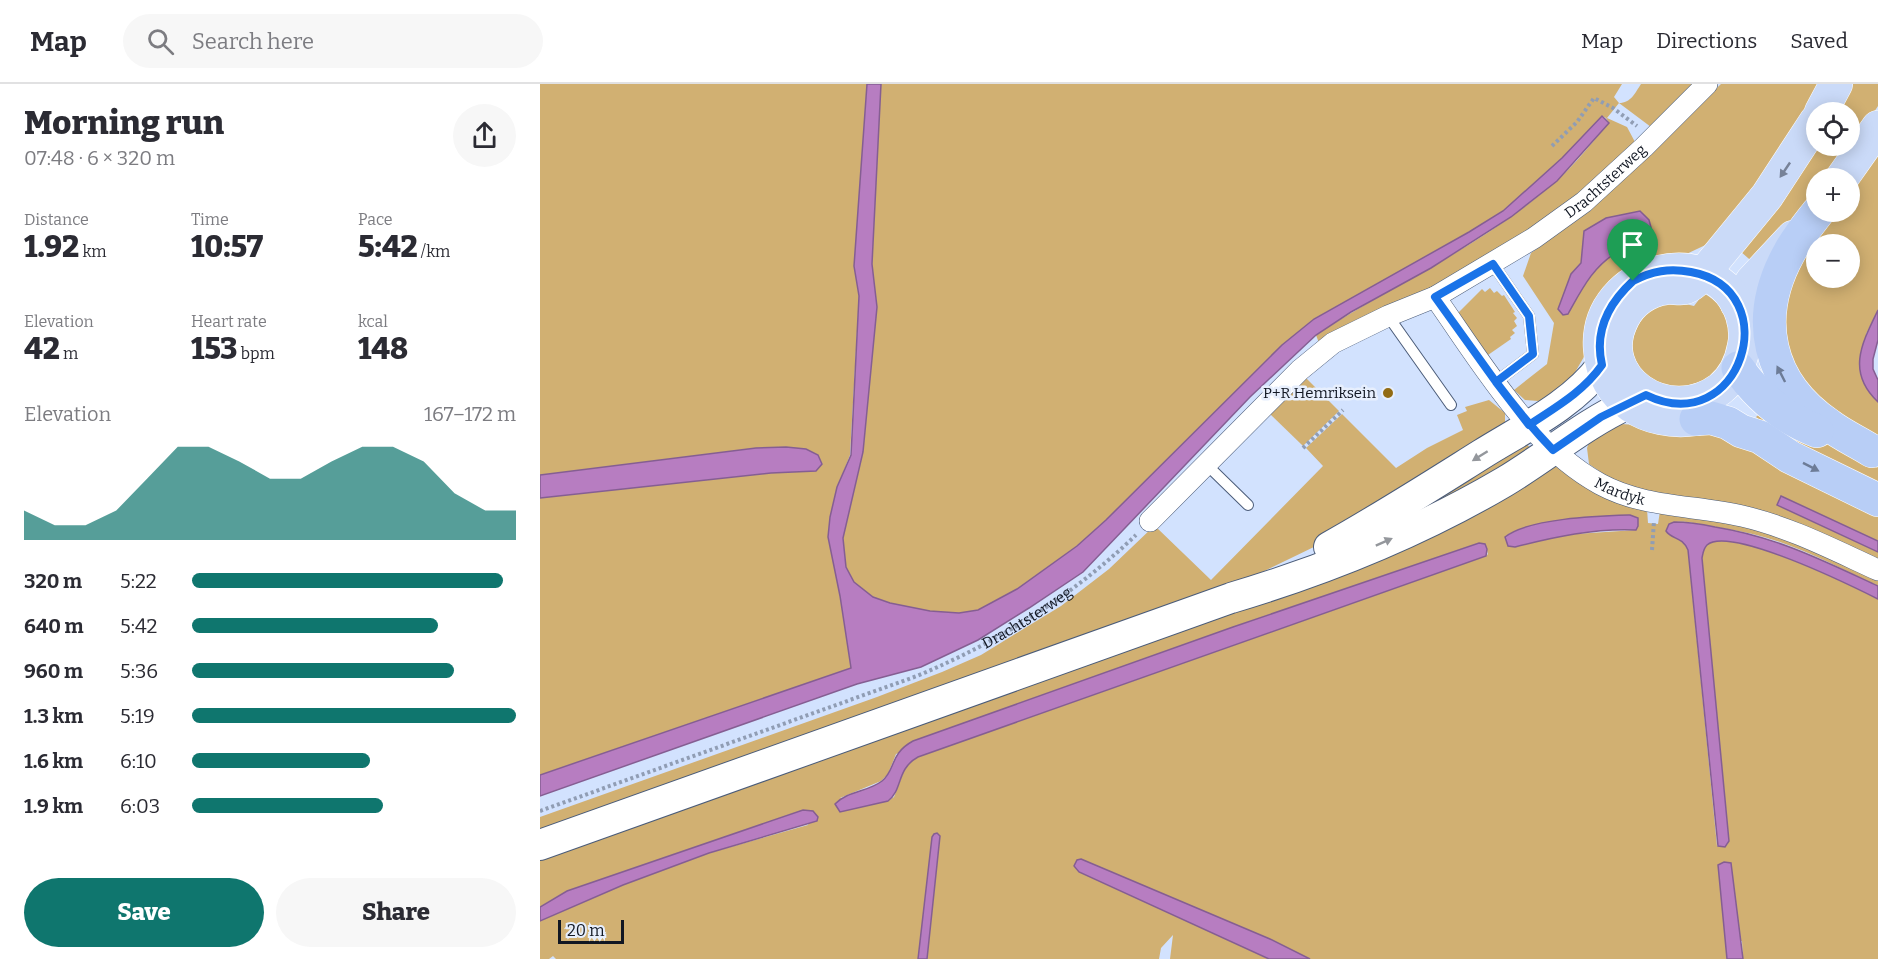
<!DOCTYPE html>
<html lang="en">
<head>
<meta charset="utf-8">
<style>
	:root { --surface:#fff; --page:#f7f7f7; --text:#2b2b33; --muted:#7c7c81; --line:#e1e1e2; --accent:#0f766e }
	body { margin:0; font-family:Bitter,serif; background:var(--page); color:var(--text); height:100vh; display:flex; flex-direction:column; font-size:22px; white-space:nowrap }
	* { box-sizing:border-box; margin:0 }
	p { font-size:20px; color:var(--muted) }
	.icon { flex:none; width:33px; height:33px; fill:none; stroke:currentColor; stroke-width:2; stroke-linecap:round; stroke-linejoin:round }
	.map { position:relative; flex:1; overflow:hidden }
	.panel { display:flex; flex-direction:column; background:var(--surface); width:540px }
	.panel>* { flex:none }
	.buttons { position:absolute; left:1266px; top:18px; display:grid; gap:12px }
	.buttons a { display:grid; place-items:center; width:54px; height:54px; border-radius:50%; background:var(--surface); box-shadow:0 3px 15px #0003; font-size:30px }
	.scale { position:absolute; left:18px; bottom:15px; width:66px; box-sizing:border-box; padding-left:6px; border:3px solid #111723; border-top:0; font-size:16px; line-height:21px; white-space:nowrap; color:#111723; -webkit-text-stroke:4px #e7effd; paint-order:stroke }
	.pin { position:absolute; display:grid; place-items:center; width:51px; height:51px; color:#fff; margin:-62px -26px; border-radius:50% 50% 50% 0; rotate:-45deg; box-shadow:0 0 6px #0007 }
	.pin .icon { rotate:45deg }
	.round { display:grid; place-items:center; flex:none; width:63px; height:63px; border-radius:32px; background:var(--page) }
	.overview { display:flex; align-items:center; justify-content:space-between; height:102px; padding:0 24px }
	h1 { font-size:33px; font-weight:800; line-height:45px }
	.figures { display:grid; grid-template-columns:repeat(3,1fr); gap:9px; height:102px; padding:6px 24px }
	.figures div { display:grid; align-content:center }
	.figures b { font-size:30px; font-weight:800 }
	.figures small { font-size:16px; font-weight:400 }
	.figures p { font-size:16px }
	.chart { height:168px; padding:12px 24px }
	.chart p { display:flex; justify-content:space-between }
	.chart svg { width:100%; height:108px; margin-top:6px; fill:var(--accent); opacity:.7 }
	.action { display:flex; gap:12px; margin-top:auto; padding:12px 24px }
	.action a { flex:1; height:69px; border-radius:36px; background:var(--accent); color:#fff; font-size:24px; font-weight:800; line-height:69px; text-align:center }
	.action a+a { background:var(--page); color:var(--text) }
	ul { padding:0 24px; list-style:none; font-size:20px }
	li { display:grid; grid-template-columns:96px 72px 1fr; align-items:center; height:45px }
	li i { height:15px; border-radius:8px; background:var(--accent) }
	header { display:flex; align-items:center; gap:36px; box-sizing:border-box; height:84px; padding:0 30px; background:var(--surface); border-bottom:2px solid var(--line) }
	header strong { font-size:28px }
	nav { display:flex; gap:33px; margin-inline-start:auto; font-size:21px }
	.search { width:420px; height:54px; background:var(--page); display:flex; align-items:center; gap:15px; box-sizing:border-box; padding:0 21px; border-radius:33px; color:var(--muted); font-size:22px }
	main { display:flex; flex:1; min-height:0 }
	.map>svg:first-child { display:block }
	.green { fill:#d1b072; fill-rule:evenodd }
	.water { fill:#b77dc1; stroke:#855e92; stroke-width:1.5 }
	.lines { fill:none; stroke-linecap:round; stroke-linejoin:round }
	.service-casing { stroke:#4b5c79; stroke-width:12 }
	.minor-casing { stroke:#4b5c79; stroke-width:22 }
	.secondary-casing { stroke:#4b5c79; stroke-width:32 }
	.primary-casing { stroke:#fff; stroke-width:34 }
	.trunk-casing { stroke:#fff; stroke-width:34 }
	.path { stroke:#909db4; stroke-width:4; stroke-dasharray:3 3; stroke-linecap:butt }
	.service { stroke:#fff; stroke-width:10 }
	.minor { stroke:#fff; stroke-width:21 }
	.secondary { stroke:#fff; stroke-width:30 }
	.primary { stroke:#cadaf8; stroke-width:33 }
	.trunk { stroke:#b8cef6; stroke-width:33 }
	.oneway { fill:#778298 }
	.oneway2 { fill:#6d7c97 }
	.oneway3 { fill:#94979c }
	.route-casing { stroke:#fff; stroke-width:12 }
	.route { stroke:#1a73e8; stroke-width:8 }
	.poi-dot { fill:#926b13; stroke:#e7effd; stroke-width:2 }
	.labels { text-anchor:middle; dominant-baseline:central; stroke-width:5; stroke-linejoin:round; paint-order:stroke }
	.street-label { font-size:15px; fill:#111723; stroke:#e7effd }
	.poi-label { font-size:15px; fill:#111723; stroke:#e7effd; text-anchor:end }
</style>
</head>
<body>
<header>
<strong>Map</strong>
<div class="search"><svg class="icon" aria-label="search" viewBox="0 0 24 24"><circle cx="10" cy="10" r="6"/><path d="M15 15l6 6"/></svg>Search here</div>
<nav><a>Map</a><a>Directions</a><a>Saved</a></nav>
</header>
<main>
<section class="panel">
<div class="overview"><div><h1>Morning run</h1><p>07:48 · 6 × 320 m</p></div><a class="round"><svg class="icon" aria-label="share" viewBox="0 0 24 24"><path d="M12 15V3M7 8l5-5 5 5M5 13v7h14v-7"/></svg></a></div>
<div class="figures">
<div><p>Distance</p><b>1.92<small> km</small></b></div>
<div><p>Time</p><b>10:57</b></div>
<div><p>Pace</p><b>5:42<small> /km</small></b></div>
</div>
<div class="figures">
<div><p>Elevation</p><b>42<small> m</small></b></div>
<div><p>Heart rate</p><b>153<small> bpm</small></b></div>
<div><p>kcal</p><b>148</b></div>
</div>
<div class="chart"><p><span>Elevation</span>167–172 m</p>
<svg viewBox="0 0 160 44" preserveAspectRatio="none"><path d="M0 44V32L10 38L20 38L30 32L40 19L50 6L60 6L70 12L80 19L90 19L100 12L110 6L120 6L130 12L140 25L150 32L160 32V44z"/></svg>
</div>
<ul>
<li><b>320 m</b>5:22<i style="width:96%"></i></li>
<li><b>640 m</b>5:42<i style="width:76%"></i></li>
<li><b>960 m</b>5:36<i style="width:81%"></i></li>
<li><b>1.3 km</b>5:19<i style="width:100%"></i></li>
<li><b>1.6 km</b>6:10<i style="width:55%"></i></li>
<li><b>1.9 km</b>6:03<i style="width:59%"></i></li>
</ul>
<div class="action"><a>Save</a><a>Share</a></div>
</section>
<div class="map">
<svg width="1338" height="875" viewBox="0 0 1338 875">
	<rect width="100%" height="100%" fill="#d2e2fe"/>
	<g class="green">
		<path d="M 0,0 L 327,0 L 314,182 L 319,212 L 310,371 L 297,404 L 290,433 L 288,453 L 300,512 L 311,584 L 0,691 L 0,414 L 231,389 L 276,387 L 246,363 L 216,364 L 0,391 Z"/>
		<path d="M 341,0 L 1082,0 L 1074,13 L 1079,19 C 1091,19 1095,9 1101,0 L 1156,0 L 1111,43 L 1079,19 L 1067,34 L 1087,43 L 1095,58 L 1041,111 L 990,150 L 902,198 L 779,259 L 776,251 C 855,199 945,161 1016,97 C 1036,80 1052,58 1069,39 L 1066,34 L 1062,32 L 1022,74 L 963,127 L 929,148 L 774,235 L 742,261 L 566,436 L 537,462 L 477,505 L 438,526 L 419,529 L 390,527 L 350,519 L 333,513 L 314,498 L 306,483 L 303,454 L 323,368 L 337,223 L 332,180 Z"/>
		<path d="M 1181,0 L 1282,0 L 1251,55 L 1176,156 L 1138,174 L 1045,271 L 1030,297 L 1010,314 L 998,317 L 985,316 L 974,306 L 1007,280 L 1014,239 L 983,192 L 991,169 L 1051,125 ZM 1044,147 L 1103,156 L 1079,167 L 1056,183 L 1045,200 L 1018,226 L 1031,190 L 1041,179 Z"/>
		<path d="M 1310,0 L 1338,0 L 1338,22 L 1305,72 L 1288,94 L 1276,94 L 1276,110 L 1216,181 L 1200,167 L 1276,62 L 1310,62 L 1310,28 L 1295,28 Z"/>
		<path d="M 1338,65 L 1338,226 L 1326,250 L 1326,304 L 1338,318 L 1338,355 L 1309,341 L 1248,290 L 1244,199 L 1294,128 L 1310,128 L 1310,107 ZM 1276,160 L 1310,160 L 1310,194 L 1276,194 Z"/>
		<path d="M 950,204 L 954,209 L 957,207 L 962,212 L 964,211 L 975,228 L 973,229 L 977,234 L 974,237 L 977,242 L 972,246 L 975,249 L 970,253 L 971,255 L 948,271 L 918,229 L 942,205 L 945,208 Z"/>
		<path d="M 1164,209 C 1171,214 1179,219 1183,228 C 1194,248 1189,275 1173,291 C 1168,296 1163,297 1156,299 C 1131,308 1107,300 1095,275 C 1091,267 1091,257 1095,249 C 1105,222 1126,213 1154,222 Z"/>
		<path d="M 763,291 L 799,327 L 763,362 L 728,328 Z"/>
		<path d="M 949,316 L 965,329 L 965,343 L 778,461 L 708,495 L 0,749 L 0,733 L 337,613 L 402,588 L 441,571 L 521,522 L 569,485 L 613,443 L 616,443 L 671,496 L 783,382 L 766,364 L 802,330 L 856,384 L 887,364 L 923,346 L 917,331 L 927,327 L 925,323 Z"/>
		<path d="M 1225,325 L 1255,345 L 1338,383 L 1338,403 L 1242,354 L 1216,333 Z"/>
		<path d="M 1081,340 L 1169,346 L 1338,428 L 1338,457 L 1241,412 L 1237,421 L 1338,468 L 1338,479 L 1081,402 L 1049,380 L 1047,364 L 1050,356 Z"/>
		<path d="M 985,358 L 992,366 L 992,370 L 812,460 Z"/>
		<path d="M 1013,379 L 1107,425 L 1108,439 L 1118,440 L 1120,427 L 1199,436 L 1338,490 L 1338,502 C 1301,485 1263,464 1224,453 C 1206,448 1188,445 1169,442 C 1157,440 1141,435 1129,440 L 1126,447 C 1132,456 1142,452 1148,466 L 1177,762 L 1180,763 L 1187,761 L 1189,756 L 1162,474 C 1163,470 1163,465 1167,461 C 1189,441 1312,502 1338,515 L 1338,875 L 1203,875 L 1202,857 L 1186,857 L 1187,875 L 770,875 L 730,855 L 633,830 L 729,875 L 630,875 L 633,851 L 621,864 L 619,875 L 387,875 L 400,752 L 394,750 L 378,875 L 16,875 L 13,872 L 9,875 L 0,875 L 0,837 L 83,801 L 169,769 L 268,741 L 273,727 L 263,726 L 27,807 L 0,823 L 0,772 ZM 1067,432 L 1095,432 L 1096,446 L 1020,451 L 975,463 L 969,450 C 1001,439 1033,435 1067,432 ZM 939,459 L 945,460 L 948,470 L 946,472 L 378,673 L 367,679 L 354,713 L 348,717 L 337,718 L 300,714 L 341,697 L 348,690 L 356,670 L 693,543 Z"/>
	</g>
	<g class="water">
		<path d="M 327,0 L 341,0 L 332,180 L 337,223 L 323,368 L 303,454 L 306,483 L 314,498 L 333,513 L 350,519 L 390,527 L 419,529 L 438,526 L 477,505 L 537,462 L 566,436 L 742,261 L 774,235 L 929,148 L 963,127 L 1022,74 L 1062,32 L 1069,39 L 1017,97 L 971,133 L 891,184 L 811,228 L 776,251 L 710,313 L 543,488 L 489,524 L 438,556 L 381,583 L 317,600 L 0,712 L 0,691 L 311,584 L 300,512 L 288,453 L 290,433 L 297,403 L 311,371 L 319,212 L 314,182 Z"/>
		<path d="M 1100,127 L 1109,136 L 1112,147 C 1102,157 1091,160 1079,167 C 1053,182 1042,205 1028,230 L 1023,231 L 1018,225 L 1031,190 L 1041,179 L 1044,147 L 1066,134 Z"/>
		<path d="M 1338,226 L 1338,256 L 1333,275 L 1333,285 L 1338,296 L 1338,318 C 1306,288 1322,259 1338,226 Z"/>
		<path d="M 246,363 L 266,365 L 278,371 L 282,380 L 276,387 L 231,389 L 0,414 L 0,391 L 216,364 Z"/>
		<path d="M 1241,412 L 1338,457 L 1338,468 L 1237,421 Z"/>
		<path d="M 1090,431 L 1098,434 L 1098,442 L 1096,446 C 1055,444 1014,453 975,463 L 968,462 L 965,453 C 989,434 1059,432 1090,431 Z"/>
		<path d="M 1134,438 C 1147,438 1161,440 1175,443 C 1237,453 1282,476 1338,502 L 1338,515 C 1312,502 1189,441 1167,461 C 1163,465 1163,470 1162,474 L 1189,757 L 1185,763 L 1178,762 L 1148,466 C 1142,452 1132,456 1126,447 L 1129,440 Z"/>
		<path d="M 939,459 L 945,460 L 947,465 L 946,472 L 378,673 C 356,685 363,706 348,717 L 300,728 L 295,720 C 307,707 328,708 342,697 C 356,686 349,670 373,657 L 693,543 Z"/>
		<path d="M 263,726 L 273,727 L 278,733 L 277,737 L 169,769 L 83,801 L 0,837 L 0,823 L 27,807 Z"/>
		<path d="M 397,749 L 400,752 L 387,875 L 378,875 L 392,753 L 394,750 Z"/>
		<path d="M 541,775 L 730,855 L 770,875 L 729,875 L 539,788 L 534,782 L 537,776 Z"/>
		<path d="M 1184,778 L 1191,779 L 1203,875 L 1187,875 L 1178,781 Z"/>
	</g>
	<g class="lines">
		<g class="service-casing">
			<g id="service">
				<path d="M 953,180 L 989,232 L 993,270 L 956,298"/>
				<path d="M 848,232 L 911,321"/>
				<path d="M 666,380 L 708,421"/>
			</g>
		</g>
		<g class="minor-casing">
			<g id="minor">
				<path id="s2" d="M 895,213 C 941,278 989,361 1060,400 C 1104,424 1155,421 1202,432 C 1250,443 1294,466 1338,486"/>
				<path id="s3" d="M 610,437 L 760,286 L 793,259 L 848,232 L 895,213 L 994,154 L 1044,118 L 1104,63 L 1167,0"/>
			</g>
		</g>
		<g class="secondary-casing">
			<g id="secondary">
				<path d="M 789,463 C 841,434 891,402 942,370 C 982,345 1034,320 1062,281"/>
				<path d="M 0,761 L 691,514 C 785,486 879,448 964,398 C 1006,373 1044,340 1088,320"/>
			</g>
		</g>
		<g class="primary-casing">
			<g id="primary">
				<path d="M 1281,28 L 1296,0"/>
				<path d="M 1302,94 L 1338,43"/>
				<path d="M 1197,220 L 1212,197 L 1253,153"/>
				<path d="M 1156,335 C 1108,342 1063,316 1060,265 C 1054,183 1176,153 1202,231 C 1205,241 1206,253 1204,262 C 1201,279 1194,294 1180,305 C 1128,344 1052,294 1083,234 C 1091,218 1108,206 1126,204 C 1132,203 1138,205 1144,204 C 1153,202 1162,190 1168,184 L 1227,112 L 1276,37"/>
			</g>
		</g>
		<g class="trunk-casing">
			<g id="trunk">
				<path d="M 1278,128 C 1268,141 1257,154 1249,169 C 1213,234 1227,299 1289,341 C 1302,351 1318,358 1332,367"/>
				<path d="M 1198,284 C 1218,313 1243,334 1277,347"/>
				<path d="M 1156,335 L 1171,334 L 1188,339 L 1201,347 L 1220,353 L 1250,373 L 1338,416"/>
			</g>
		</g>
		<g class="path">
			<path d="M 1012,62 L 1037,38 L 1054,14 L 1073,24 L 1097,42"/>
			<path d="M 763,364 L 803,326"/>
			<path d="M 1112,466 L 1114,437"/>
			<path id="s1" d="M 0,727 L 377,592 C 460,557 531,513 596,451"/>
		</g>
		<use href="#service" class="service"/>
		<use href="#minor" class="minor"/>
		<use href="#secondary" class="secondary"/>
		<use href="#primary" class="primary"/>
		<use href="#trunk" class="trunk"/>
	</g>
	<defs><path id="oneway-solid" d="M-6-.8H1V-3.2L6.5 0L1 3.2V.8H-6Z" transform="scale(1.5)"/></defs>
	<use class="oneway" href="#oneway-solid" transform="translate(1245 86) rotate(124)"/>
	<g class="oneway2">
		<use href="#oneway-solid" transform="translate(1241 290) rotate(-117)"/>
		<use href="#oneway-solid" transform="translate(1271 383) rotate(27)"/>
	</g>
	<g class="oneway3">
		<use href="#oneway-solid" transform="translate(940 372) rotate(148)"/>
		<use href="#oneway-solid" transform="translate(844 458) rotate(-24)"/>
	</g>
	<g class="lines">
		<g class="route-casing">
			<path id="route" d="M 1093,197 C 1068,220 1054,247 1062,281 C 1043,308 1016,323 989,341 L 956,298 L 895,213 L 953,180 L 989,232 L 993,270 L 956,298 C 974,322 993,345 1013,366 L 1061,333 L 1106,311 C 1201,357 1248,206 1151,188 C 1129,184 1112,187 1093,197"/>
		</g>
		<use href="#route" class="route"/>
	</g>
	<circle class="poi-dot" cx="848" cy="309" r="6"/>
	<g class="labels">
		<g class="street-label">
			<text stroke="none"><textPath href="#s3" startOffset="574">Drachtsterweg</textPath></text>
			<text stroke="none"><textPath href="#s2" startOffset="273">Mardyk</textPath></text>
			<text stroke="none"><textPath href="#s1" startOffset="525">Drachtsterweg</textPath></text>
		</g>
		<g class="poi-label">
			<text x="836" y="309">P+R Hemriksein</text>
		</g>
	</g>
</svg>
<div class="buttons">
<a><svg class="icon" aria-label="locate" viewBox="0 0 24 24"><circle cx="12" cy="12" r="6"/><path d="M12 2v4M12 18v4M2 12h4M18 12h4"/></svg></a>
<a>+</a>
<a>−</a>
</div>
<div class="scale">20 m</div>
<div class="pin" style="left:1093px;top:197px;background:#1e9e55"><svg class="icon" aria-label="arrive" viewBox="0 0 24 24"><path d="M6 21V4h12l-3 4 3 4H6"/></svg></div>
</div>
</main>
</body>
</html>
